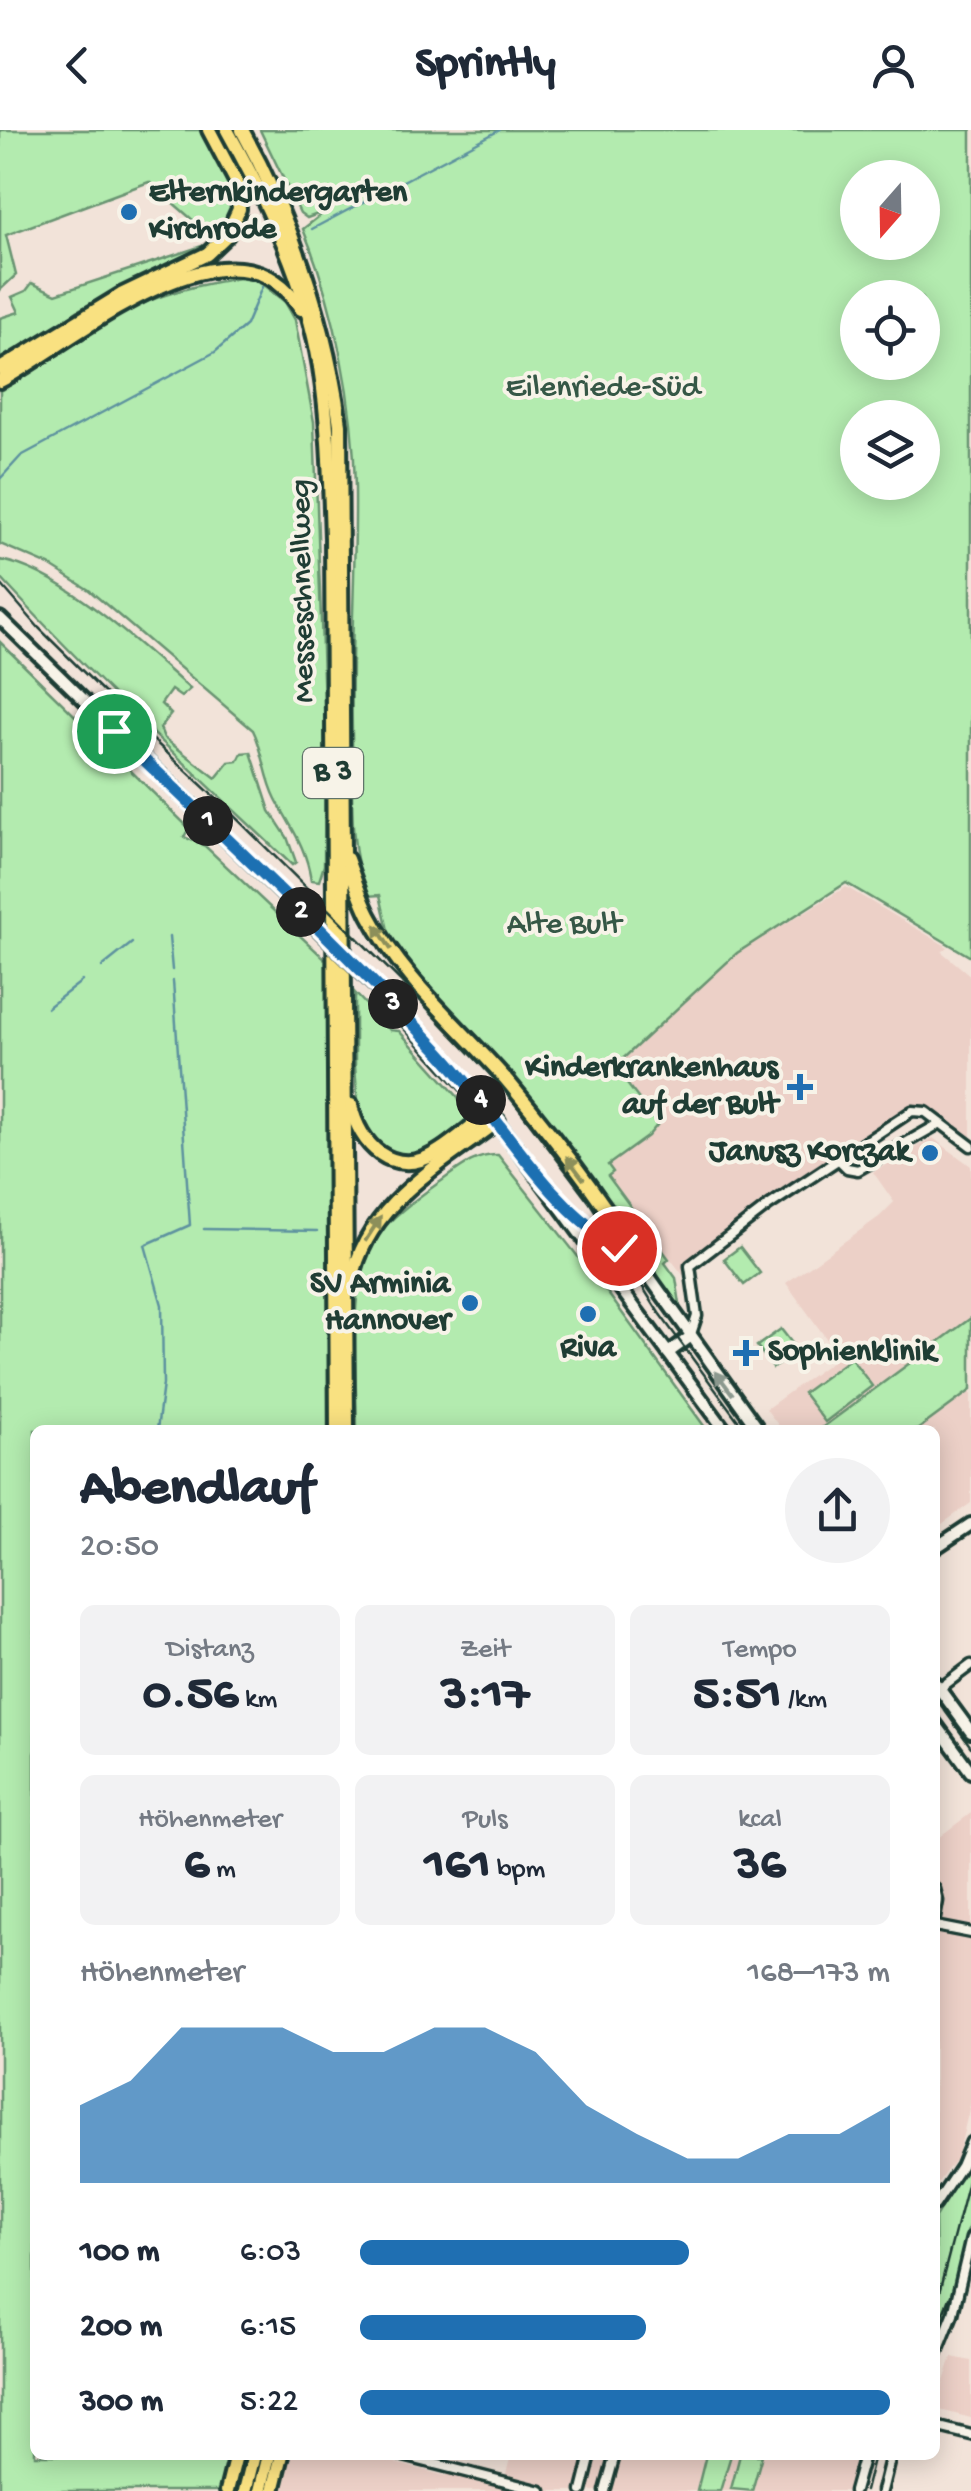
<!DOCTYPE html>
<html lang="de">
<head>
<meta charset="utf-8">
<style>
	:root { --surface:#fff; --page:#f2f2f3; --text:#1f2937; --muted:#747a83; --accent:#1f6fb2 }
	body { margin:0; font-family:"Gochi Hand",sans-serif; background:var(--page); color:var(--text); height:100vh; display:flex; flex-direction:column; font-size:38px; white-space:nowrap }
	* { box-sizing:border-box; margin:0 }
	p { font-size:32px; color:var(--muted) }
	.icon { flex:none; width:55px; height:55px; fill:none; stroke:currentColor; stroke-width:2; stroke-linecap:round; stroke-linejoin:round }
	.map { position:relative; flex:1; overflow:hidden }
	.sheet { position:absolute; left:30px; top:1295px; width:910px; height:1035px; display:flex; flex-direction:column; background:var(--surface); border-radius:15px; box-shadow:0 5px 25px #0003 }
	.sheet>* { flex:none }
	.needle { width:65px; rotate:200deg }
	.controls { position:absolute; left:840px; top:30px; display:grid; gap:20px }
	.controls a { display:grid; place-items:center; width:100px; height:100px; border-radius:50%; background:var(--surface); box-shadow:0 5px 25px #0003; font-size:50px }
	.pin { position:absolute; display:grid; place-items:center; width:85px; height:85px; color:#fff; margin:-42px; border:5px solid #fff; border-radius:50%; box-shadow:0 2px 10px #0007 }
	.km { position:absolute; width:50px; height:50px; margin:-25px; border-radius:50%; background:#222; color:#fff; font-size:28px; line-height:50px; text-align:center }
	.round { display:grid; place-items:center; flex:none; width:105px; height:105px; border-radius:52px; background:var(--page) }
	.headline { display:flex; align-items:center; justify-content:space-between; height:170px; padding:0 50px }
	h1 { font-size:55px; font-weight:700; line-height:75px }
	.stats { display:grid; grid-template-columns:repeat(3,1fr); gap:15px; height:170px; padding:10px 50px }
	.stats div { display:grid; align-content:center; border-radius:15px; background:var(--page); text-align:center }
	.stats b { font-size:50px; font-weight:700 }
	.stats small { font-size:28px; font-weight:400 }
	.stats p { font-size:28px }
	.chart { height:280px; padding:20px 50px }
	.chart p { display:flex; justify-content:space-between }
	.chart svg { width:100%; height:180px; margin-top:10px; fill:var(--accent); opacity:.7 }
	ul { padding:0 50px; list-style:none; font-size:32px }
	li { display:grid; grid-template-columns:160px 120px 1fr; align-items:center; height:75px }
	li i { height:25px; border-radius:12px; background:var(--accent) }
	header { display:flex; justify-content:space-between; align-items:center; height:130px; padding:0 50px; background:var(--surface); font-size:45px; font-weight:700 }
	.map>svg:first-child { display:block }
	.built { fill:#ecd0c7 }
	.green { fill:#b3ebaf; stroke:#699472; stroke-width:2.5; fill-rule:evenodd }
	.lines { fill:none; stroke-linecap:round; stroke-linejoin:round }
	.stream { stroke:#5d929f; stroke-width:2.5 }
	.street-casing { stroke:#1f3d34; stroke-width:15 }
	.secondary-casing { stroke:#1f3d34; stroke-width:18 }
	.highway-casing { stroke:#1f3d34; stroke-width:20 }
	.street { stroke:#f7f3e8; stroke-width:8 }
	.secondary { stroke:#f7f3e8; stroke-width:10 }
	.highway { stroke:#f9e181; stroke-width:12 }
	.tram { stroke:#1f3d34; stroke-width:2.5 }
	.secondary-bridge-casing { stroke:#1f3d34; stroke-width:18; stroke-linecap:butt }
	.secondary-bridge { stroke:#f7f3e8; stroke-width:10 }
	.oneway { fill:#8c8f5a }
	.oneway2 { fill:#8b988e }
	.route-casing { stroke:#fff; stroke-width:20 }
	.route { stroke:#1f6fb2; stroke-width:12 }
	.poi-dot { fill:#1f6fb2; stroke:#f7f3e8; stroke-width:4 }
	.labels { text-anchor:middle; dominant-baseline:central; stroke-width:8; stroke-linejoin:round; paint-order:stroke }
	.shield { fill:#f7f3e8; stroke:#60746a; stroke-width:2.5 }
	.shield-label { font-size:30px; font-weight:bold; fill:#1f3d34 }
	.poi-label { font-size:32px; font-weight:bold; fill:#1f3d34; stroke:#f7f3e8; text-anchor:end }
	.park-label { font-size:32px; fill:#355746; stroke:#f7f3e8 }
	.street-label { font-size:32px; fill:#1f3d34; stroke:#f7f3e8 }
</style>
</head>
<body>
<header><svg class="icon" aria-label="back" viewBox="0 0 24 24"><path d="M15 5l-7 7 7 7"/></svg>Sprintly<svg class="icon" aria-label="person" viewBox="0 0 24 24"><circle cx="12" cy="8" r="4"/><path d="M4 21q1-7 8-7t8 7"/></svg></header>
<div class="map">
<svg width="971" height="2361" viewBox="0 0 971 2361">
	<rect width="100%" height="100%" fill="#f2e3d9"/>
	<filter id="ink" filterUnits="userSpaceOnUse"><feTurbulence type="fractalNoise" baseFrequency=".01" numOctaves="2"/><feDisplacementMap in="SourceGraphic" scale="20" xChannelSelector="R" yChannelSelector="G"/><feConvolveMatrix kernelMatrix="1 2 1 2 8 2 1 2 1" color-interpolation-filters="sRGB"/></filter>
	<g filter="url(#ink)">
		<g class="built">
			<path d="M 846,757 L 948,817 L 942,822 L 971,846 L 971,1007 L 930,979 L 909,977 L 766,1073 L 692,1129 L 687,1145 L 683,1145 L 607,1046 L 608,1035 L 648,1006 L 613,938 L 737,823 Z"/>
			<path d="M 933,1008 L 971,1036 L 971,1188 L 819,1300 L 782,1300 L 766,1279 L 839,1226 L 786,1153 L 879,1087 L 894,1072 L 873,1042 Z"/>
			<path d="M 971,1260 L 971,1373 L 935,1399 L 935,1300 L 917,1300 Z"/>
			<path d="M 971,1683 L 971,1971 L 958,2026 L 935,2056 L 935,1710 Z"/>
			<path d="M 952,2227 L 971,2231 L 971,2288 L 940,2280 L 936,2275 Z"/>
			<path d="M 289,2325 L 364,2325 L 446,2346 L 449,2337 L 504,2351 L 511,2325 L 615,2325 L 605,2361 L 280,2361 Z"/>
			<path d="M 618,2325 L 857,2325 L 847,2361 L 608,2361 Z"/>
		</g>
		<g class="green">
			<path d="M 0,0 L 200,0 C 227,42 246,62 217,111 L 149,52 L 6,105 L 16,145 L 0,160 Z"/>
			<path d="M 260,0 L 971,0 L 971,827 L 846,753 L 737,823 L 614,937 L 658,994 L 648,1006 L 608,1035 L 613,1042 L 608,1046 L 669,1129 L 665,1133 L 676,1148 L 680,1174 L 676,1176 L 639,1114 L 543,985 L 423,851 L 390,809 L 380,765 L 367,766 C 347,714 353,656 352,601 C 350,520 356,439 355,358 C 354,274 335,176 303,99 L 326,81 L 307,88 L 300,83 ZM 858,48 L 922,48 L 922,112 L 858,112 ZM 858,168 L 922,168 L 922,232 L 858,232 ZM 858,288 L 922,288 L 922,352 L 858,352 Z"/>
			<path d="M 205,115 L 193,126 L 80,179 L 0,234 L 0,188 L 19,182 L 12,167 L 26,161 L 32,153 L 56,164 Z"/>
			<path d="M 239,148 L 258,151 L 285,172 L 295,190 L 314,292 L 325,604 L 324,735 L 319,751 L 311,750 C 306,716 291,698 276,669 C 265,648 264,622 253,600 L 89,460 L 49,435 L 0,414 L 0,260 C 34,245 61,220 92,200 C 137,170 187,156 239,148 Z"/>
			<path d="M 0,430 C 62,440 143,518 190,559 L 181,567 L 171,560 L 161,574 L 171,584 L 160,598 L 164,608 L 216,648 L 229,632 L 238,631 L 242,623 L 251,622 L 270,681 L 287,707 L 296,732 L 292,735 C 193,641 92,548 0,447 Z"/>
			<path d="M 0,512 L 189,698 L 184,707 L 205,716 L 328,832 L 328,1300 L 35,1300 L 35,2325 L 229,2325 L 219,2361 L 0,2361 Z"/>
			<path d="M 355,863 L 390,900 L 399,901 L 458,967 L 467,989 L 423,1024 L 412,1028 L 381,1021 L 359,991 L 355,936 Z"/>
			<path d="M 498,1025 L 579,1128 L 583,1129 L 707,1300 L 357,1300 C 357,1250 345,1142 378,1104 C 393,1086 417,1068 437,1054 C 456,1041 474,1024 498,1025 Z"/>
			<path d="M 740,1117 L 760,1143 L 744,1155 L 724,1129 Z"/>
			<path d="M 971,1188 L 971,1260 L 917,1300 L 819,1300 Z"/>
			<path d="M 781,1199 L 798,1221 L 773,1238 L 757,1216 Z"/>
			<path d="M 851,1228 L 872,1256 L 825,1292 L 803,1263 Z"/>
			<path d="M 971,2027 L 971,2087 L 954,2157 L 937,2206 L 935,2087 Z"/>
			<path d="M 706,2325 L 731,2325 L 720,2361 L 697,2361 Z"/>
			<path d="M 740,2325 L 762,2325 L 752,2361 L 731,2359 Z"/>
		</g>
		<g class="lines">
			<g class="stream">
				<path d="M 312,99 L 500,0"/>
				<path d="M 0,349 L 21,326 L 215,222 L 246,195 L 262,157"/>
				<path d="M 169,807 L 172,840"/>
				<path d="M 102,837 L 132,813"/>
				<path d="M 47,878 L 82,851"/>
				<path d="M 204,1099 L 317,1101"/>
				<path d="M 157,1300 L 163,1254 L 162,1175 L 145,1115 L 190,1095 L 173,851"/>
			</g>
			<g class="street-casing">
				<g id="street">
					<path d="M 839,1030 L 847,1038 L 858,1040 L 939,994"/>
					<path d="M 690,1207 L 697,1186 L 690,1136 L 768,1076 L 912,981 L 926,982 L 971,1016"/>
					<path d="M 939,1559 L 971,1535"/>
					<path d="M 935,1759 L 938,1771 L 935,1788"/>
					<path d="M 935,1796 L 971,1803"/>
					<path d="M 935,2075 L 961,2036 L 971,2012"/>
					<path d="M 935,2229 L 953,2184 L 971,2108"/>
					<path d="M 935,2296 L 971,2305"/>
					<path d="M 400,2325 L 541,2361"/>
					<path d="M 582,2361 L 591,2325"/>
					<path d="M 605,2361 L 615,2325"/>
					<path d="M 854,2361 L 864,2325"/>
					<path d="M 882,2361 L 891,2325"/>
				</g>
			</g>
			<g class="secondary-casing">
				<g id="secondary">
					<path d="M 0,488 L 292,773"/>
					<path d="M 381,862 L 490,982 L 725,1300"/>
					<path d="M 570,1081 L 589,1099 L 623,1120 L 648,1145 L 759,1300"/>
					<path d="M 668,1223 L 690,1207"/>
					<path d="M 935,1418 L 971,1394"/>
					<path d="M 935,1553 L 971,1602"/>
					<path d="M 935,1593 L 971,1642"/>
				</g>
			</g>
			<g class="highway-casing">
				<g id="highway">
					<path d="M 227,0 C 269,75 306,152 320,237 C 329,294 330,351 332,408 L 337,1300"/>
					<path d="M 242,0 C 294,94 325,189 340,294 L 347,1300"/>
					<path d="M 0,239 L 121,165 L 207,124 L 227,105 L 239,79 L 237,53 L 209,0"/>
					<path d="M 0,251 C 71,214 234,69 301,179"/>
					<path d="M 347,729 C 354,748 360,767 369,785 C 403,851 463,899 510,954 C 560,1014 609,1078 648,1145"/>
					<path d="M 351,975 C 359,1015 393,1048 434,1024 C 454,1013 472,995 490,982"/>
					<path d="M 352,1151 C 366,1074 441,1035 498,991"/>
					<path d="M 227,2361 L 236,2325"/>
					<path d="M 245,2361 L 254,2325"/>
					<path d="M 260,2361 L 269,2325"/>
					<path d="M 273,2361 L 282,2325"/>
				</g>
			</g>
			<use href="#street" class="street"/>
			<use href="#secondary" class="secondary"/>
			<use href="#highway" class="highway"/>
			<g class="tram">
				<path d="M 0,453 L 39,498 L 136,594 L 223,675 L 441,891 L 507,963 L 590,1073 L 659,1183 L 745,1300"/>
				<path d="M 935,1567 L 971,1617"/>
				<path d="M 935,2178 L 971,2040"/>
				<path d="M 935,2205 L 949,2168"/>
				<path d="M 865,2361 L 874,2325"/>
			</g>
			<g class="secondary-bridge-casing">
				<path id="secondary-bridge" d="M 292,773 L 381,862"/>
			</g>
			<use href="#secondary-bridge" class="secondary-bridge"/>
		</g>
		<defs><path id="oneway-solid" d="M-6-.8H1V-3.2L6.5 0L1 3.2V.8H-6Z" transform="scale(2.5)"/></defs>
		<g class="oneway">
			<use href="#oneway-solid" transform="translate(383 807) rotate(-123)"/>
			<use href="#oneway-solid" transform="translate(575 1038) rotate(-127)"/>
			<use href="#oneway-solid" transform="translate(373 1099) rotate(-57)"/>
		</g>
		<use class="oneway2" href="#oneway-solid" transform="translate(724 1253) rotate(-127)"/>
	</g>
	<g class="lines" filter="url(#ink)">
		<g class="route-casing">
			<path id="route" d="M 114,601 C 224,706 336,811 440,922 C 500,987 543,1071 619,1118"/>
		</g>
		<use href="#route" class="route"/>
	</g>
	<g class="poi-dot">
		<circle cx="129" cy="82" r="10"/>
		<path d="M795 942h10v10h10v10h-10v10h-10v-10h-10v-10h10z"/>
		<circle cx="930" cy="1023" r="10"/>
		<circle cx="470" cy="1173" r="10"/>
		<circle cx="588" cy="1184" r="10"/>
		<path d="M741 1208h10v10h10v10h-10v10h-10v-10h-10v-10h10z"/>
	</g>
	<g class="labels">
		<rect class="shield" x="303" y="618" width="60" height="50" rx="8"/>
		<g class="shield-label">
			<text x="333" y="643">B 3</text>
		</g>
		<g class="poi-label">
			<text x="149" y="64" text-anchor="start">Elternkindergarten<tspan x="149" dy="37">Kirchrode</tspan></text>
			<text x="778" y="939">Kinderkrankenhaus<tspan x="778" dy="37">auf der Bult</tspan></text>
			<text x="910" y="1023">Janusz Korczak</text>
			<text x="450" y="1155">SV Arminia<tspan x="450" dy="37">Hannover</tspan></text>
			<text x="588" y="1219" text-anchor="middle">Riva</text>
			<text x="768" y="1223" text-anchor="start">Sophienklinik</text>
		</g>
		<g class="park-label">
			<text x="603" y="259">Eilenriede-Süd</text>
			<text x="564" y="796">Alte Bult</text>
		</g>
		<g class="street-label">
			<text transform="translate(304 461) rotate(-91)">Messeschnellweg</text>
		</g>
	</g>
</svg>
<div class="controls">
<a><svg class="needle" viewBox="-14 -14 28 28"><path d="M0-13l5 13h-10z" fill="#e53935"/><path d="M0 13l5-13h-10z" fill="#747a83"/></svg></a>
<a><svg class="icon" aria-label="locate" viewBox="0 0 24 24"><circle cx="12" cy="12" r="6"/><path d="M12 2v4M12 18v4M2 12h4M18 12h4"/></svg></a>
<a><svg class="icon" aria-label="layers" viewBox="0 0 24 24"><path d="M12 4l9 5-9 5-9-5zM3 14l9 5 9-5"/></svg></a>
</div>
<div class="pin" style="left:114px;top:601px;background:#1e9e55"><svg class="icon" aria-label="arrive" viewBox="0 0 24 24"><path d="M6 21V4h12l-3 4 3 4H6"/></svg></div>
<div class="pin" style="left:619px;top:1118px;background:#d93025"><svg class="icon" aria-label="check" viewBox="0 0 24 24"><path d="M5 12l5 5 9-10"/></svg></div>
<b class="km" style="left:208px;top:691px">1</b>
<b class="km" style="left:301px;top:782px">2</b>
<b class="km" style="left:393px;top:874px">3</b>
<b class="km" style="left:481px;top:970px">4</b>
<section class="sheet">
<div class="headline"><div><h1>Abendlauf</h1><p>20:50</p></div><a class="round"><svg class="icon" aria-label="share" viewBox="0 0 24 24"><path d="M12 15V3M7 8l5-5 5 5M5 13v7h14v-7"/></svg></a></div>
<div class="stats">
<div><p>Distanz</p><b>0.56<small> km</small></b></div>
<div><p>Zeit</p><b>3:17</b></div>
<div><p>Tempo</p><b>5:51<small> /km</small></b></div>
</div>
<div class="stats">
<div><p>Höhenmeter</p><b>6<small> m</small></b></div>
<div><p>Puls</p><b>161<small> bpm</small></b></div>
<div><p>kcal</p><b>36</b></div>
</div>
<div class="chart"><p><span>Höhenmeter</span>168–173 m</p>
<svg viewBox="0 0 160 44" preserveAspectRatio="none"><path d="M0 44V25L10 19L20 6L30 6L40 6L50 12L60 12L70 6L80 6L90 12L100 25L110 32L120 38L130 38L140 32L150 32L160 25V44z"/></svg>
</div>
<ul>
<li><b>100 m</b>6:03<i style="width:62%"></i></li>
<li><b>200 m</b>6:15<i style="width:54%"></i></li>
<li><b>300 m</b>5:22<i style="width:100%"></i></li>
</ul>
</section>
</div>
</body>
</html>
